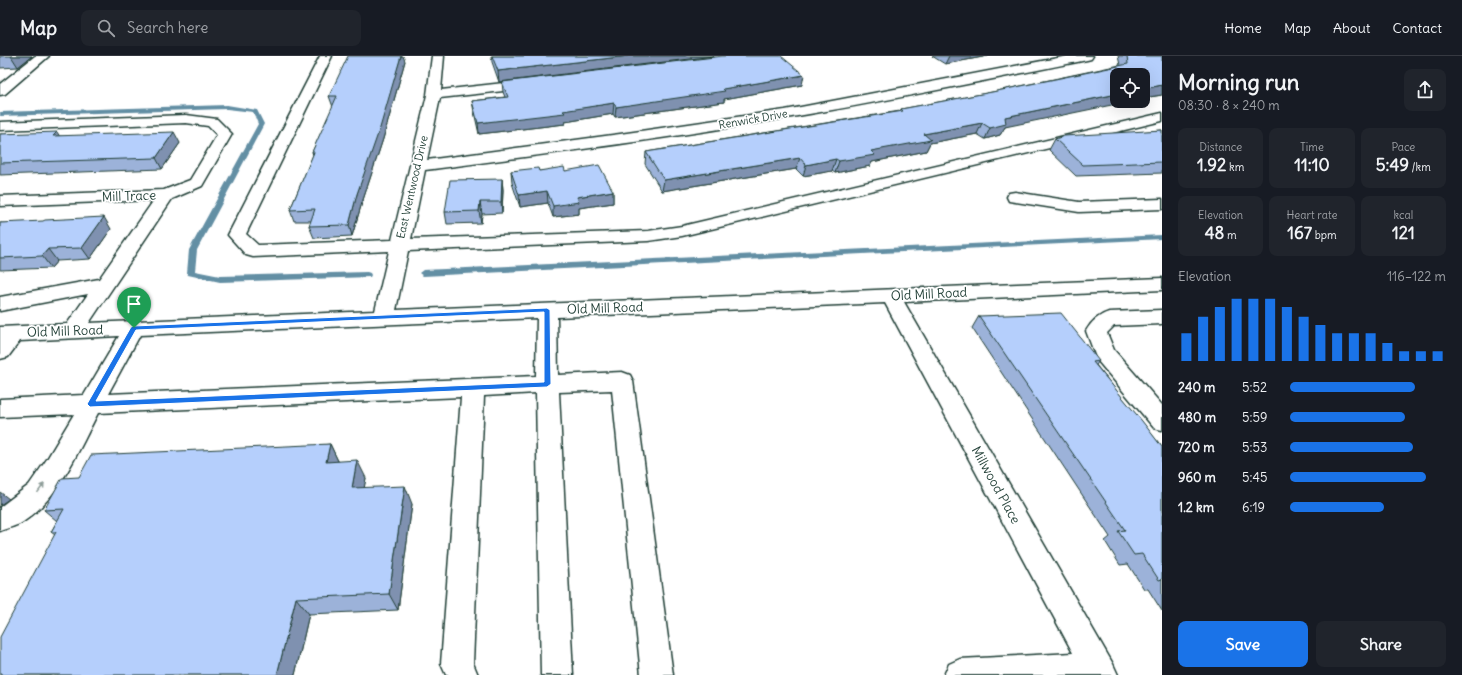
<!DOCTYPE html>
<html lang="en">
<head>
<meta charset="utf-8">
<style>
	:root { --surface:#171b24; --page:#20242c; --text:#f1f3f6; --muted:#9ea1a6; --line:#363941; --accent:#1a73e8 }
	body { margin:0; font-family:Delius,sans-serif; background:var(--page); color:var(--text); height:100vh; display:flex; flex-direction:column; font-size:15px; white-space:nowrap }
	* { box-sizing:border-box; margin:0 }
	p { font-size:13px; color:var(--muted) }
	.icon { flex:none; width:22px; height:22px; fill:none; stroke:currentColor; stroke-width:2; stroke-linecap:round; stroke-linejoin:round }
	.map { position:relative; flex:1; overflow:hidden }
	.drawer { display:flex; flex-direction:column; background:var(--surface); width:300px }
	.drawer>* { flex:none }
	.controls { position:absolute; left:1110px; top:12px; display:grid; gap:8px }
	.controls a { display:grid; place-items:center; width:40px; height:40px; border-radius:8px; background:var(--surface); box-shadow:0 4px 16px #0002; font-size:20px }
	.pin { position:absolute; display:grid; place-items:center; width:34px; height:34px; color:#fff; margin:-41px -17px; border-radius:50% 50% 50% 0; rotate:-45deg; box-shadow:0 0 4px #0007 }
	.pin .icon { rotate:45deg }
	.round { display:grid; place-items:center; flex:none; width:42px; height:42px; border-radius:8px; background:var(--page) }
	.summary { display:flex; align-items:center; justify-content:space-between; height:68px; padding:0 16px }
	h1 { font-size:22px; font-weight:700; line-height:30px }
	.metrics { display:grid; grid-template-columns:repeat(3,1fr); gap:6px; height:68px; padding:4px 16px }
	.metrics div { display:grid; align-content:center; border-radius:8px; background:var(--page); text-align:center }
	.metrics b { font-size:17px; font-weight:700 }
	.metrics small { font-size:11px; font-weight:400 }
	.metrics p { font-size:11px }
	.chart { height:112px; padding:8px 16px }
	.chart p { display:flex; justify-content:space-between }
	.chart svg { width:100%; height:72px; margin-top:4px; stroke:var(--accent); stroke-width:6 }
	.cta { display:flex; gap:8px; margin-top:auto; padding:8px 16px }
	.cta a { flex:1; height:46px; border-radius:8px; background:var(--accent); color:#fff; font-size:16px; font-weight:700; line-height:46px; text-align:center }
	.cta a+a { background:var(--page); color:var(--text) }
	ul { padding:0 16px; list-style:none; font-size:13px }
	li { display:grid; grid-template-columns:64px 48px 1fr; align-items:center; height:30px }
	li i { height:10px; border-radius:5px; background:var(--accent) }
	header { display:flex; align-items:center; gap:24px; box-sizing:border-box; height:56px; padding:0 20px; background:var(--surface); border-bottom:1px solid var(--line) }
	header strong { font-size:19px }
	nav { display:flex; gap:22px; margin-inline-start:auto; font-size:14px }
	.search { width:280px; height:36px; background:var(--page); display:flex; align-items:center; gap:10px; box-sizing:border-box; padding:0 14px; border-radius:8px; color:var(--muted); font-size:15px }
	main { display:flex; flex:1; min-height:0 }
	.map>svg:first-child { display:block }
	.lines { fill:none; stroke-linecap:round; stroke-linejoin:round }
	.stream { fill:#638fa4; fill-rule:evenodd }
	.minor-casing { stroke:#1f3d34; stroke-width:3 }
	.minor { fill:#fff; fill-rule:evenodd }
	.wall { fill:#9cb2d9; stroke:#1f3d34 }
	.shaded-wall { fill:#7f91b0; stroke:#1f3d34 }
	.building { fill:#b5cffc; stroke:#1f3d34 }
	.oneway { fill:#8f9e9a }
	.route { fill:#1a73e8; stroke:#fff; fill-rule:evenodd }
	.labels { text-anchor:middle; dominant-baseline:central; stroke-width:3.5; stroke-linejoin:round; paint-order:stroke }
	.far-street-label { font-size:11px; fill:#1f3d34; stroke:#fff }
	.street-label { font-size:13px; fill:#1f3d34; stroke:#fff }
</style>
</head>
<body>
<header>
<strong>Map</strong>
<div class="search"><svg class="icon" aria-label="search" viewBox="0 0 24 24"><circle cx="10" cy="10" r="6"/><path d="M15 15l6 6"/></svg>Search here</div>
<nav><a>Home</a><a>Map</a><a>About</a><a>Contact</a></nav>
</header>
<main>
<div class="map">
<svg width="1162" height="619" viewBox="0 0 1162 619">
	<rect width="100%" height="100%" fill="#fff"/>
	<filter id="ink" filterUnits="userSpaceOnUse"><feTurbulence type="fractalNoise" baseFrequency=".025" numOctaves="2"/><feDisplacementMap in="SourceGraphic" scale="8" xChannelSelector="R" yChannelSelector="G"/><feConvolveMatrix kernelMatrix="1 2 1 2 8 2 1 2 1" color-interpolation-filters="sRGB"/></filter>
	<g filter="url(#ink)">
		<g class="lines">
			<g class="stream">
				<path d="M 227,49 L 257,54 L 264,68 L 197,194 L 195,215 L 220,220 L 367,216 L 370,217 L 371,219 L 370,221 L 220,226 L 188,219 L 187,217 L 189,194 L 258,68 L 253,56 L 227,53 L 0,60 L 0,56 Z"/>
				<path d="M 1162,179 L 1162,183 L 423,220 L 419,217 L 423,214 Z"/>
			</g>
			<g class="minor-casing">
				<g id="minor">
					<path d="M 35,0 L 49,0 L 5,38 L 0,39 L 0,28 Z"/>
					<path d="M 320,0 L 332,0 L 246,178 L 258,189 L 392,184 L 427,39 L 432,0 L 444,0 L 441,34 L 531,24 L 536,25 L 538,28 L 536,31 L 531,32 L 440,42 L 427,104 L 620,78 L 785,54 L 1068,0 L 1093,0 L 1091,3 L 1087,4 C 987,24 887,45 786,62 C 666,83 546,98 425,114 L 411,183 L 648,175 L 682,170 L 1162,57 L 1162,65 L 682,180 L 648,185 L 408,195 L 396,254 L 1162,222 L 1162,234 L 904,246 L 1113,608 L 1118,619 L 944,619 L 949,608 L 960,603 L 1073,597 L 885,247 L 557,261 L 558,319 L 622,316 L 630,319 L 633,325 L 673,619 L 641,619 L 612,334 L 559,336 L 573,619 L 541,619 L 536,337 L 484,340 L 473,607 L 478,619 L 446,619 L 441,608 L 461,341 L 98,357 C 78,395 60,441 23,466 C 17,470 7,472 0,475 L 0,451 L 29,429 L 47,403 L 74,358 L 0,361 L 0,343 L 84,339 L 119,280 L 20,285 L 8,301 L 0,303 L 0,271 L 67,268 L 88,238 L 0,255 L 0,241 L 99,223 L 154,144 L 0,150 L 0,140 L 164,134 L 190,124 L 217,79 L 208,70 L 186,67 L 0,74 L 0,66 L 186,59 L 217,63 L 232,78 L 202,130 L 172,143 L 89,267 L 375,255 L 389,195 L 253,201 L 246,199 L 228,179 ZM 537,262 L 536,320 L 108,338 L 140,279 Z"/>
					<path d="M 1015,136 L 1079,146 L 1162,143 L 1162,153 L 1079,156 L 1009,145 L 1007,141 L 1009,137 Z"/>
					<path d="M 1162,254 L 1162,268 L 1114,270 L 1107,277 L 1114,294 L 1162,349 L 1162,374 L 1154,372 L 1097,304 L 1086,275 C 1091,266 1099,259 1109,256 Z"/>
				</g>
			</g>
			<use href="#minor" class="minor"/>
		</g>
		<g class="wall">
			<path d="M 0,0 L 32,0 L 18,11 L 0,12 Z"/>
			<path d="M 491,0 L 714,0 L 499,26 L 492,6 Z"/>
			<path d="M 932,0 L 988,0 L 945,8 Z"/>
			<path d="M 1118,0 L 1162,0 L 1162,39 L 1143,42 L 1143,19 L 1005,71 L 1000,79 L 985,83 L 977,78 L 930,87 L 926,95 L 872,106 L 870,110 L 835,117 L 832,115 L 803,120 L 796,113 L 662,135 L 645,108 L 646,96 L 900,55 L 901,53 L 992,36 L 1120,9 Z"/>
			<path d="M 716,1 L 802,29 L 724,43 L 724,46 L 615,61 L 613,58 L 565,66 L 565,68 L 479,78 L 474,56 L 472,45 L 505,41 L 503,36 L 502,26 Z"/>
			<path d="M 405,5 L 383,83 L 361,150 L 352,180 L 314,182 L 309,170 L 311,165 L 294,165 L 290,154 L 313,99 L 312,96 L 333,51 L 329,40 Z"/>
			<path d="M 1162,74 L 1162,117 L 1076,120 L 1049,94 L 1055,83 Z"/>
			<path d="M 0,78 L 59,80 L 180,87 L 162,113 L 0,119 Z"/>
			<path d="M 511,115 L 565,115 L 613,135 L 613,147 L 579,152 L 579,158 L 553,161 L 548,147 L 520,151 L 512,127 Z"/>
			<path d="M 502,123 L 503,134 L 502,157 L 482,158 L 481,167 L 447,168 L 445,156 Z"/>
			<path d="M 0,167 L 111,173 L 90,203 L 57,205 L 51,212 L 0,214 Z"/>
			<path d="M 979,260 L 1099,305 L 1096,309 L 1162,391 L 1162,555 L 1148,533 L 1144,533 L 1128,508 L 1120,509 L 1105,485 L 1110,481 L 972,272 Z"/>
			<path d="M 330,388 L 338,405 L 366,422 L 364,431 L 412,448 L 398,554 L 309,558 L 295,619 L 0,619 L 55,479 L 51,476 L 57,465 L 44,454 L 79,421 Z"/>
		</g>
		<g class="shaded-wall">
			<path d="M 11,0 L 32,0 L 18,11 Z"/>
			<path d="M 401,0 L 403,0 L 405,5 L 383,83 L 361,150 L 352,180 L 349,169 L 357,138 Z"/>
			<path d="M 629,0 L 714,0 L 499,26 L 498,15 Z"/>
			<path d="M 949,0 L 988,0 L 945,8 Z"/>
			<path d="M 804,19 L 802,29 L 724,43 L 724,46 L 615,61 L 616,51 Z"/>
			<path d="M 1162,29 L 1162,39 L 1143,42 L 1143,33 Z"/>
			<path d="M 1117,38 L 1117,45 L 1131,45 L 1005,71 L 1000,79 L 985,83 L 990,72 L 1005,61 Z"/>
			<path d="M 614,47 L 613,58 L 565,66 L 565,68 L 479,78 L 478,67 Z"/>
			<path d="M 982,67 L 977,78 L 930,87 L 926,95 L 872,106 L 870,110 L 835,117 L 839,105 L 924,78 Z"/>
			<path d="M 57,76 L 64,87 L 53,80 Z"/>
			<path d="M 174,76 L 180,87 L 162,113 L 156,102 Z"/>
			<path d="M 800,102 L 796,113 L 662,135 L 664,124 Z"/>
			<path d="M 836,103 L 832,115 L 803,120 L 806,109 Z"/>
			<path d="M 502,123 L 503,134 L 502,157 L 501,146 Z"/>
			<path d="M 547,135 L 548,147 L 520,151 L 519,139 Z"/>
			<path d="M 613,135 L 613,147 L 579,152 L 579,158 L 553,161 L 553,150 L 577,141 Z"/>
			<path d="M 480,146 L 482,158 L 481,167 L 479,155 Z"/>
			<path d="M 104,161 L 111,173 L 90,203 L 82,192 Z"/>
			<path d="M 48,193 L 57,205 L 51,212 L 42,200 Z"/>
			<path d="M 330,388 L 339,407 L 326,406 Z"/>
			<path d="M 357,404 L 366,422 L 361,450 L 352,432 Z"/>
			<path d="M 405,430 L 412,448 L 398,554 L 389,538 Z"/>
			<path d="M 0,436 L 9,443 L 0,449 Z"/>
			<path d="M 296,542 L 309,558 L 295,619 L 277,619 Z"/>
		</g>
		<g class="building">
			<path d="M 348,0 L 401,0 L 380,72 L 357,138 L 349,169 L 309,170 L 315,153 L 290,154 L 314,96 L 312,96 L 337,40 L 329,40 Z"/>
			<path d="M 492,0 L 629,0 L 498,15 Z"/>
			<path d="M 723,0 L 781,0 L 804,19 L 723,33 L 725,35 L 616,51 L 614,47 L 563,55 L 565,57 L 478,67 L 472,45 L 508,41 L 502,26 Z"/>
			<path d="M 1127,0 L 1162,0 L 1162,29 L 1143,33 L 1143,19 L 1117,19 L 1117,38 L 1005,61 L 1006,68 L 990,72 L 982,67 L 924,78 L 931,84 L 871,95 L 875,99 L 839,105 L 836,103 L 806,109 L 800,102 L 664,124 L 646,96 L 903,55 L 901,53 L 992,36 L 1128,8 Z"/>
			<path d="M 1162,74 L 1162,106 L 1083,109 L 1055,83 L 1064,80 Z"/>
			<path d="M 57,76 L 53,80 L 174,76 L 156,102 L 0,107 L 0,78 Z"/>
			<path d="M 599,109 L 613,135 L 577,141 L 579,146 L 553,150 L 547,135 L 519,139 L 511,115 L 538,112 L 539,115 L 564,111 L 565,115 Z"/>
			<path d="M 502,123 L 501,146 L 480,146 L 479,155 L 445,156 L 450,124 Z"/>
			<path d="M 104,161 L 82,192 L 48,193 L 42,200 L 0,202 L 0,167 L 43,165 L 45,164 Z"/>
			<path d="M 1061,257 L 1099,305 L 1093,306 L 1142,365 L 1162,391 L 1162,523 L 1159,524 L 1142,498 L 1134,499 L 1118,475 L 1125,474 L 979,260 Z"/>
			<path d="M 330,388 L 326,406 L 357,404 L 352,432 L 405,430 L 389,538 L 296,542 L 277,619 L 0,619 L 0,581 L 56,476 L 51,476 L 64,453 L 44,454 L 62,422 L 79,421 L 91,399 Z"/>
		</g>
		<defs><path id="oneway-solid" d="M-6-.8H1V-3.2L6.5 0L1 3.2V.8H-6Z"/></defs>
		<use class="oneway" href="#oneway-solid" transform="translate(41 432) rotate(-54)"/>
	</g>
	<path class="route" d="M 547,252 L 550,254 L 551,328 L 547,331 L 90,351 L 87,348 L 131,271 L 134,270 ZM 544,256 L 544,326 L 96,345 L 136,274 Z"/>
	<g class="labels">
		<g class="far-street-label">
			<text transform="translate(753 63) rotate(-10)">Renwick Drive</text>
			<text transform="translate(412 131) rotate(-77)">East Wentwood Drive</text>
		</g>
		<g class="street-label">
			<text transform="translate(129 140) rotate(-2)">Mill Trace</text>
			<text transform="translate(929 238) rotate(-3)">Old Mill Road</text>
			<text transform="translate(605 252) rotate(-2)">Old Mill Road</text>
			<text transform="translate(65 275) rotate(-2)">Old Mill Road</text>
			<text transform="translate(996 429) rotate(61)">Millwood Place</text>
		</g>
	</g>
</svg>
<div class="controls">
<a><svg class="icon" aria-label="locate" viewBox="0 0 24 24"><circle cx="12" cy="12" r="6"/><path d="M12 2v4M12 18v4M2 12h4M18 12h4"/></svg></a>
</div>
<div class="pin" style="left:134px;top:272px;background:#1e9e55"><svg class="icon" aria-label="arrive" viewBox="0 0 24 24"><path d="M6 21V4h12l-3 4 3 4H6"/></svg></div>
</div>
<section class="drawer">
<div class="summary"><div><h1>Morning run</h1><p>08:30 · 8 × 240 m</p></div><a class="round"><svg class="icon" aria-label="share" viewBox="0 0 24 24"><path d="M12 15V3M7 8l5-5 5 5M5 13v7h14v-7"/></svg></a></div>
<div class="metrics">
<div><p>Distance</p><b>1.92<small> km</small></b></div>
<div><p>Time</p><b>11:10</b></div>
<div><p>Pace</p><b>5:49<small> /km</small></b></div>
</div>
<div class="metrics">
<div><p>Elevation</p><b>48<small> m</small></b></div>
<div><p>Heart rate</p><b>167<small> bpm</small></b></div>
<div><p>kcal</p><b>121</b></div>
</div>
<div class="chart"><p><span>Elevation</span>116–122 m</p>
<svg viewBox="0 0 160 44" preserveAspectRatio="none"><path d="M5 44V27M15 44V17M25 44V11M35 44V6M45 44V6M55 44V6M65 44V11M75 44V17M85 44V22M95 44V27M105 44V27M115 44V27M125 44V33M135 44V38M145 44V38M155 44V38"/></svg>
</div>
<ul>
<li><b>240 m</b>5:52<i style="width:80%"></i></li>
<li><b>480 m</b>5:59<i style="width:74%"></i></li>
<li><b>720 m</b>5:53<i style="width:79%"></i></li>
<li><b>960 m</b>5:45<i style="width:87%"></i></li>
<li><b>1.2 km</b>6:19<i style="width:60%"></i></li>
</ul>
<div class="cta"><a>Save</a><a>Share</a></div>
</section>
</main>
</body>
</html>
